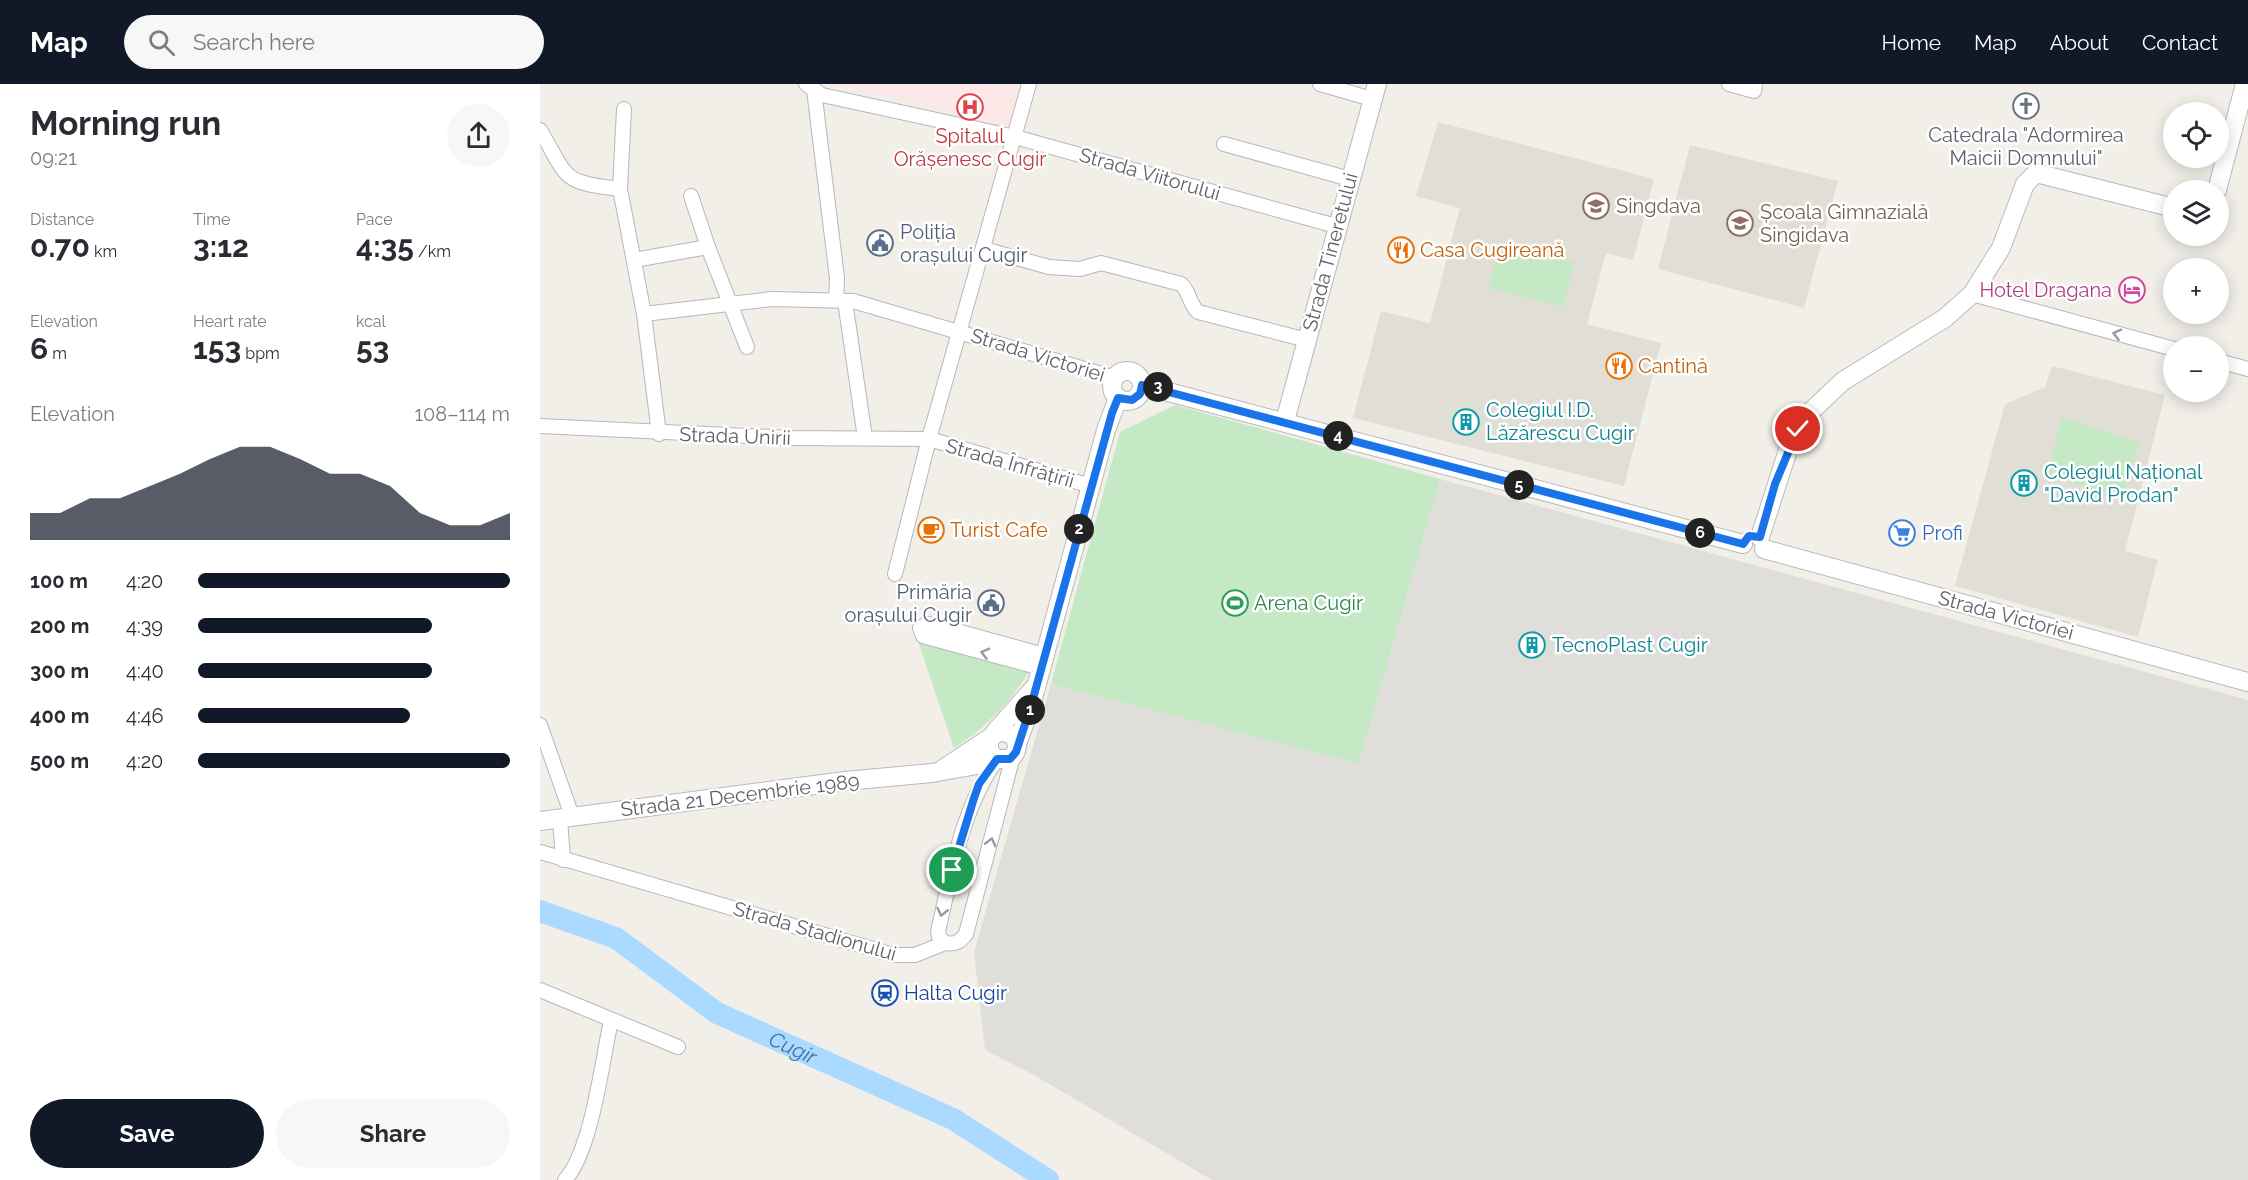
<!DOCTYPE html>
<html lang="en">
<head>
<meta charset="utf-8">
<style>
	:root { --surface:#fff; --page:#f7f7f7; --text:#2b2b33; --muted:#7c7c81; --accent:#111827 }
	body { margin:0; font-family:Raleway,sans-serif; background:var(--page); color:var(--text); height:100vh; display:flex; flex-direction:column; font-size:22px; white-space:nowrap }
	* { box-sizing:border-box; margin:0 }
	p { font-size:20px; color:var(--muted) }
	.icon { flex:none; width:33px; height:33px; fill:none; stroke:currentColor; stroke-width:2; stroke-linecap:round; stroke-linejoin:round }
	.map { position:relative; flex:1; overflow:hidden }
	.drawer { display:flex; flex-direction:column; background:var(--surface); width:540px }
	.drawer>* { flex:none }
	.tools { position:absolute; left:1623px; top:18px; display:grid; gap:12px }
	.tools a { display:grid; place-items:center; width:66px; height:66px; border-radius:50%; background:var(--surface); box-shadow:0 3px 15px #0003; font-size:30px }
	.pin { position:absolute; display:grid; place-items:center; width:51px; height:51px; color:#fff; margin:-26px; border:3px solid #fff; border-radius:50%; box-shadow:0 2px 6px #0007 }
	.km { position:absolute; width:30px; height:30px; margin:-15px; border-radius:50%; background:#222; color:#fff; font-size:16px; line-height:30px; text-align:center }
	.round { display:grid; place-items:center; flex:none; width:63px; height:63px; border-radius:32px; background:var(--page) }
	.overview { display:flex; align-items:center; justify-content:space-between; height:102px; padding:0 30px }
	h1 { font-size:33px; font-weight:700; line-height:45px }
	.figures { display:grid; grid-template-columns:repeat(3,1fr); gap:9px; height:102px; padding:6px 30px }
	.figures div { display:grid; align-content:center }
	.figures b { font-size:30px; font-weight:700 }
	.figures small { font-size:16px; font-weight:400 }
	.figures p { font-size:16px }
	.chart { height:168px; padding:12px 30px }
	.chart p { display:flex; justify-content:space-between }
	.chart svg { width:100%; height:108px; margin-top:6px; fill:var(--accent); opacity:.7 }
	.cta { display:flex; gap:12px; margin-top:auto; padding:12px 30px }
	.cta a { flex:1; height:69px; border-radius:36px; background:var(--accent); color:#fff; font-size:24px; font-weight:700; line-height:69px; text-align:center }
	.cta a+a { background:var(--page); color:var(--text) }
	ul { padding:0 30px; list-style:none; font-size:20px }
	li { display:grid; grid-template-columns:96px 72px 1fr; align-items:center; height:45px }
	li i { height:15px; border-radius:8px; background:var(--accent) }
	header { display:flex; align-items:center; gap:36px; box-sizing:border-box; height:84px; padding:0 30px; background:var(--accent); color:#fff }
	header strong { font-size:28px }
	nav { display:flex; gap:33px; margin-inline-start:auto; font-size:21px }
	.search { width:420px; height:54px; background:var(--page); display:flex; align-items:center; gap:15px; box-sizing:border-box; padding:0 21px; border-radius:33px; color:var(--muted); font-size:22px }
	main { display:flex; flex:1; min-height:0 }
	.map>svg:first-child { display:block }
	.industrial { fill:#e0deda }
	.education { fill:#e1ded6 }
	.medical { fill:#fce8e6 }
	.green { fill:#c5e8c5 }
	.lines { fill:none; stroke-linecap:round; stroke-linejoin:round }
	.river { stroke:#aadaff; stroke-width:22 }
	.street-casing { stroke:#b5b8bc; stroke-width:16 }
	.secondary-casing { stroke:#b6babf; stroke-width:20 }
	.street { stroke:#fff; stroke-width:14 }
	.secondary { stroke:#fff; stroke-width:18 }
	.oneway { stroke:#979a9d }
	.route-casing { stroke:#fff; stroke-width:12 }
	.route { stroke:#1a73e8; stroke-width:8 }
	.labels { text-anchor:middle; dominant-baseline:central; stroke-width:5; stroke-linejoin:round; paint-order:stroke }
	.worship-label { font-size:20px; fill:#5b616d; stroke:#fff }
	.health-label { font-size:20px; fill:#be3a42; stroke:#fff }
	.street-label { font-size:20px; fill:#5f6368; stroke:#fff }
	.education-label { font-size:20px; fill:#785e54; stroke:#fff; text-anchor:start }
	.service-label { font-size:20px; fill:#4e5e75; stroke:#fff; text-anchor:start }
	.food-label { font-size:20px; fill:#c56008; stroke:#fff; text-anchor:start }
	.hotel-label { font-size:20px; fill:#b23c85; stroke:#fff; text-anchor:end }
	.culture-label { font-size:20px; fill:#0d838f; stroke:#fff; text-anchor:start }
	.shop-label { font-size:20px; fill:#366cbe; stroke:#fff; text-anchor:start }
	.leisure-label { font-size:20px; fill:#27864d; stroke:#fff; text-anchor:start }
	.transit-label { font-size:20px; fill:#164399; stroke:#fff; text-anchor:start }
	.water-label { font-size:21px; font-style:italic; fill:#4174aa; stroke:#fff }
</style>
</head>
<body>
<header>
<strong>Map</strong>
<div class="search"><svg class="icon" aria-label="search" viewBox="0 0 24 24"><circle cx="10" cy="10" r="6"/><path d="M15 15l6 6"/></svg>Search here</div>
<nav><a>Home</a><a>Map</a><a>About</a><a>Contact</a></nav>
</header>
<main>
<section class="drawer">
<div class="overview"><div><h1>Morning run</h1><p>09:21</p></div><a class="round"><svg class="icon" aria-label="share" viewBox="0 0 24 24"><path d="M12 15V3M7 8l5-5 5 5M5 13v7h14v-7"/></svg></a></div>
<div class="figures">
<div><p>Distance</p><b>0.70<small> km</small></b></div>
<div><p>Time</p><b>3:12</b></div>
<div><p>Pace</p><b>4:35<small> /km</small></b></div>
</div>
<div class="figures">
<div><p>Elevation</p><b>6<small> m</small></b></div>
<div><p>Heart rate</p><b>153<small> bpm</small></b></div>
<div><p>kcal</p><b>53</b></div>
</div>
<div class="chart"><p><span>Elevation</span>108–114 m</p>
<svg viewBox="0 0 160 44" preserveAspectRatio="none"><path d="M0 44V33L10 33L20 27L30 27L40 22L50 17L60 11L70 6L80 6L90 11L100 17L110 17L120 22L130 33L140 38L150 38L160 33V44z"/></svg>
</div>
<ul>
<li><b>100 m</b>4:20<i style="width:100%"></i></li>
<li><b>200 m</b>4:39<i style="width:75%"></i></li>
<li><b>300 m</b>4:40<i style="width:75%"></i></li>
<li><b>400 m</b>4:46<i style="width:68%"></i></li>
<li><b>500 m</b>4:20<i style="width:100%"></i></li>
</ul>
<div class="cta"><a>Save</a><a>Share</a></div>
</section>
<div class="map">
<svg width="1708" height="1096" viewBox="0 0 1708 1096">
	<rect width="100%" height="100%" fill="#f1efe8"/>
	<path class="industrial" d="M 900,395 L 1708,616 L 1708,1096 L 672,1096 L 494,991 L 445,966 L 434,868 L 511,600 L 819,680 Z"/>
	<g class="education">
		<path d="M 898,38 L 1114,95 L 1093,176 L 1066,169 L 1047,240 L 1121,259 L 1084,402 L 813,334 L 841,227 L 890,239 L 920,124 L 876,112 Z"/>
		<path d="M 1150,61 L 1298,97 L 1264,224 L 1118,185 Z"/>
		<path d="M 1512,282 L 1625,311 L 1585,467 L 1618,476 L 1598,553 L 1415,502 L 1465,320 L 1505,303 Z"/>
	</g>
	<path class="medical" d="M 299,0 L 482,0 L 469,45 Z"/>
	<g class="green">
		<path d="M 960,159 L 1034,178 L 1023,223 L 949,204 Z"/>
		<path d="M 635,321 L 900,395 L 819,680 L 511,600 L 580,348 Z"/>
		<path d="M 1522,334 L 1599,358 L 1583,414 L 1507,391 Z"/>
		<path d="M 378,557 L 490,586 C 471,617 446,644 414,664 Z"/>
	</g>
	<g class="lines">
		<path class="river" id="s1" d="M 0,827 L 76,854 L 177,929 L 413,1035 L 508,1096"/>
		<g class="street-casing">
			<g id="street">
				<path d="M 266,0 L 282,11 L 475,53 L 796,142"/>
				<path d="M 780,0 L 832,15"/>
				<path d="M 1189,0 L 1214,7 L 1215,0"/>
				<path d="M 274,6 L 297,194 L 296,216"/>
				<path d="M 84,25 L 80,105 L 104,230 L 119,350"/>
				<path d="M 0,46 C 29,95 20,98 80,105"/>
				<path d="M 684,60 L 810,95"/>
				<path d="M 151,112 L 168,163 L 207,263"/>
				<path d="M 444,165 L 509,183 L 540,185 L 561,179 L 641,200 C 650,208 649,220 658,228 L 767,256"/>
				<path d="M 94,176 L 168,163"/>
				<path d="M 1432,210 L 1634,265"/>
				<path d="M 305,217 L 325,354"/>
				<path d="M 104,230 L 232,215 L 313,217 L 575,294"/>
				<path d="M 1678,277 L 1708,285"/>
				<path d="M 0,342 L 251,354 L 389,355 L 551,402"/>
				<path d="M 355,490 L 389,355 L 489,0"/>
				<path d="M 501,584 L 390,554 L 383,552 L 380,544 L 387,540 L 395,541 L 504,571"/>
				<path d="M 0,641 L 32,732"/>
				<path d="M 20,734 L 23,776"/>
				<path d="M 0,768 L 353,871 L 375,871 L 405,859"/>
				<path d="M 405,859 C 415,861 420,858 426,850 L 473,672"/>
				<path d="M 405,859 L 399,853 L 398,847 C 412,788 421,726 457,675"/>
				<path d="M 0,906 L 138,963"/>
				<path d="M 25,1096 C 52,1066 62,977 71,937"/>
			</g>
		</g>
		<g class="secondary-casing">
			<g id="secondary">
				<path d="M 1677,106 L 1705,0"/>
				<circle cx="587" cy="302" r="15"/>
				<path d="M 602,301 L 1203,460"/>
				<path d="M 745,337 L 837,0"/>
				<path d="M 1220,453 L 1249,363 L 1268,330 L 1303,297 L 1405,234 L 1432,210 L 1461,164 L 1485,100 L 1496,89 L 1634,124"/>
				<path d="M 1224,465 L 1708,598"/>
				<path d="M 455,648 L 494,604"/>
				<path d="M 477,660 L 491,622 L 566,346 L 578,314"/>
				<path d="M 403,685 L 460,647 L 473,651 C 479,660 478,668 470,675 L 457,675 L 449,667 L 449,656"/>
				<path d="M 0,737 L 305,697 L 392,689 L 437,681 L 453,673"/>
			</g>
		</g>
		<use href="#street" class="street"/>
		<use href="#secondary" class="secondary"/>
	</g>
	<defs><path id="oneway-chevron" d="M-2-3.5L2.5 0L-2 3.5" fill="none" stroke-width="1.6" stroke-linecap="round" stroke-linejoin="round" transform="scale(1.5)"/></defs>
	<g class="oneway">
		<use href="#oneway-chevron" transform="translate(1577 250) rotate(-165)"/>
		<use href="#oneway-chevron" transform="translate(445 569) rotate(-165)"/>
		<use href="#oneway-chevron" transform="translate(451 758) rotate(-76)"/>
		<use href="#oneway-chevron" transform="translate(402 828) rotate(103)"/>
	</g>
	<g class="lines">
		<g class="route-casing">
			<path id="route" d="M 412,786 L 434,714 L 439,700 L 457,675 L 470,675 L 476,668 L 491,622 L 572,329 L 578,314 L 592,316 L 600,310 L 602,301 L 1203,460 L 1209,452 L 1220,453 L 1235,400 L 1258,345"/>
		</g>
		<use href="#route" class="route"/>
	</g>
	<defs>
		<g id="church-ring" transform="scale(1.35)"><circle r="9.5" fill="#fff" stroke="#6b7280" stroke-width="1.5"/><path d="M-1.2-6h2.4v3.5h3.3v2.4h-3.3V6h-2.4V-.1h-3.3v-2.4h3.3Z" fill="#6b7280"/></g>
		<g id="hospital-ring" transform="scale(1.35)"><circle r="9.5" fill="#fff" stroke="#e0444e" stroke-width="1.5"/><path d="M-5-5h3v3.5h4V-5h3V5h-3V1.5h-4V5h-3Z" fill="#e0444e"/></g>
		<g id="school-ring" transform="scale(1.35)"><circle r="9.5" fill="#fff" stroke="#8d6e63" stroke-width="1.5"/><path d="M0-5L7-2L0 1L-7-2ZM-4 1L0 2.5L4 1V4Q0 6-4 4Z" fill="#8d6e63"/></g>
		<g id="civic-ring" transform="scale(1.35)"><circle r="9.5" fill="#fff" stroke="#5c6f8a" stroke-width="1.5"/><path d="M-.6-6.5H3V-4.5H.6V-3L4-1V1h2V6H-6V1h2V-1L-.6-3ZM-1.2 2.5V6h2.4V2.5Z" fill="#5c6f8a"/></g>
		<g id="restaurant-ring" transform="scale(1.35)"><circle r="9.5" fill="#fff" stroke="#e8710a" stroke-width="1.5"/><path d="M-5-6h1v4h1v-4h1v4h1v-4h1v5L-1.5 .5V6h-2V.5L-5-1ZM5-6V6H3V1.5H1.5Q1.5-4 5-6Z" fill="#e8710a"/></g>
		<g id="hotel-ring" transform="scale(1.35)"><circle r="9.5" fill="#fff" stroke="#d1479c" stroke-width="1.5"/><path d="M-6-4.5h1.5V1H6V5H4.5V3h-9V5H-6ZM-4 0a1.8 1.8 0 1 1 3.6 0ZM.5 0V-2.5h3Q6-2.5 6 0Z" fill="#d1479c"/></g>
		<g id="building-ring" transform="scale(1.35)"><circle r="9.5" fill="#fff" stroke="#0f9aa8" stroke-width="1.5"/><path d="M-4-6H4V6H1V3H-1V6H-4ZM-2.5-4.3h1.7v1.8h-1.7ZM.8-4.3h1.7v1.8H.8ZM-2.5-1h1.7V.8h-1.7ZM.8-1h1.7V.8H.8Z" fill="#0f9aa8"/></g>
		<g id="cafe-ring" transform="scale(1.35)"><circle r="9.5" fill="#fff" stroke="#e8710a" stroke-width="1.5"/><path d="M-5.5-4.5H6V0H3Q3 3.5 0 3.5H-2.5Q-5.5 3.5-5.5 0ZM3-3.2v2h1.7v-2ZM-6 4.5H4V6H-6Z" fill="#e8710a"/></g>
		<g id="supermarket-ring" transform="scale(1.35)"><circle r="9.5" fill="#fff" stroke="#3f7fe0" stroke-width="1.5"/><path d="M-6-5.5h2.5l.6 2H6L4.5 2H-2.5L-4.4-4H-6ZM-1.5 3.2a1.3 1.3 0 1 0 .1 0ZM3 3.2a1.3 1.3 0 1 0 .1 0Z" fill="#3f7fe0"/></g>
		<g id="stadium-ring" transform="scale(1.35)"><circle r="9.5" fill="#fff" stroke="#2e9e5b" stroke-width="1.5"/><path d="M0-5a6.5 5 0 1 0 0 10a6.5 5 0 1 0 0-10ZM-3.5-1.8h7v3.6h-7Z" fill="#2e9e5b"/></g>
		<g id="station-ring" transform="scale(1.35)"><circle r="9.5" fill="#fff" stroke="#1a4fb4" stroke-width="1.5"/><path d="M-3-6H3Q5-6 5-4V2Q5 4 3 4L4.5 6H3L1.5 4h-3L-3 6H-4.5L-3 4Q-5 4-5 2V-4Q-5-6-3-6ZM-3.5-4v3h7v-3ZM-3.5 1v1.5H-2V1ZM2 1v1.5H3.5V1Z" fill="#1a4fb4"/></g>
	</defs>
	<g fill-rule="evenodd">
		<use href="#church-ring" x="1486" y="22"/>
		<use href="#hospital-ring" x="430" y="23"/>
		<use href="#school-ring" x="1056" y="122"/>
		<use href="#school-ring" x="1200" y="139"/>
		<use href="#civic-ring" x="340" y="159"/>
		<use href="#restaurant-ring" x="861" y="166"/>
		<use href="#hotel-ring" x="1592" y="206"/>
		<use href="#restaurant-ring" x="1079" y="282"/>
		<use href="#building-ring" x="926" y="338"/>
		<use href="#building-ring" x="1484" y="399"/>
		<use href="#cafe-ring" x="391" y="446"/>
		<use href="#supermarket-ring" x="1362" y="449"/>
		<use href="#civic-ring" x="451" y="519"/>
		<use href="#stadium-ring" x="695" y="519"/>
		<use href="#building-ring" x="992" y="561"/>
		<use href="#station-ring" x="345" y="909"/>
	</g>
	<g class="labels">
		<g class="worship-label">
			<text x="1486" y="51">Catedrala "Adormirea<tspan x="1486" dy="23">Maicii Domnului"</tspan></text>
		</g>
		<g class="health-label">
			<text x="430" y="52">Spitalul<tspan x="430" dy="23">Orășenesc Cugir</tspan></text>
		</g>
		<g class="street-label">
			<text transform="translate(610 90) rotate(16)">Strada Viitorului</text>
			<text transform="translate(790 168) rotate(-75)">Strada Tineretului</text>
			<text transform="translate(498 271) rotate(17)">Strada Victoriei</text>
			<text transform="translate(195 352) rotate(2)">Strada Unirii</text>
			<text transform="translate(470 379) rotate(16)">Strada Înfrățirii</text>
			<text transform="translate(1466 531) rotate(15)">Strada Victoriei</text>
			<text transform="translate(200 711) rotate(-7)">Strada 21 Decembrie 1989</text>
			<text transform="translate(275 847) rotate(16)">Strada Stadionului</text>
		</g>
		<g class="education-label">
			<text x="1076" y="122">Singdava</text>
			<text x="1220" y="128">Școala Gimnazială<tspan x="1220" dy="23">Singidava</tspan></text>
		</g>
		<g class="service-label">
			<text x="360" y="148">Poliția<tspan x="360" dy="23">orașului Cugir</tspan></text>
			<text x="432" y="508" text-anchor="end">Primăria<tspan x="432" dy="23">orașului Cugir</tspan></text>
		</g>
		<g class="food-label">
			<text x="880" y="166">Casa Cugireană</text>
			<text x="1098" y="282">Cantină</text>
			<text x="410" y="446">Turist Cafe</text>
		</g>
		<g class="hotel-label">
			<text x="1572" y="206">Hotel Dragana</text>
		</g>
		<g class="culture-label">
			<text x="946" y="326">Colegiul I.D.<tspan x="946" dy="23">Lăzărescu Cugir</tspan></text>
			<text x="1504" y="388">Colegiul Național<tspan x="1504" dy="23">"David Prodan"</tspan></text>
			<text x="1012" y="561">TecnoPlast Cugir</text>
		</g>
		<g class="shop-label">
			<text x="1382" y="449">Profi</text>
		</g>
		<g class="leisure-label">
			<text x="714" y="519">Arena Cugir</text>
		</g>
		<g class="transit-label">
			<text x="364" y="909">Halta Cugir</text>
		</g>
		<g class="water-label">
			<text stroke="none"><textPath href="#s1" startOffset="290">Cugir</textPath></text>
		</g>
	</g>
</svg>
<div class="tools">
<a><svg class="icon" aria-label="locate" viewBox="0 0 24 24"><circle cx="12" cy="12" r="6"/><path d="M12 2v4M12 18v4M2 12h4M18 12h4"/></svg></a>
<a><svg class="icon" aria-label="layers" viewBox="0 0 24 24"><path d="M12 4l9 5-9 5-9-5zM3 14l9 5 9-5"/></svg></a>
<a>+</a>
<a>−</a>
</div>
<div class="pin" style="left:412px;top:786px;background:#1e9e55"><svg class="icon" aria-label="arrive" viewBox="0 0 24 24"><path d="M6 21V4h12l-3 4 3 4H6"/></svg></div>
<div class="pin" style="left:1258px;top:345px;background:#d93025"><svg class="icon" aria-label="check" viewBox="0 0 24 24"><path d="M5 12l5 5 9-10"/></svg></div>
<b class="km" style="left:490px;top:626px">1</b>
<b class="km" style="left:539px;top:445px">2</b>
<b class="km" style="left:618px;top:303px">3</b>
<b class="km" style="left:798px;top:352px">4</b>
<b class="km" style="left:979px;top:401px">5</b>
<b class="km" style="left:1160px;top:449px">6</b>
</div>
</main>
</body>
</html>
